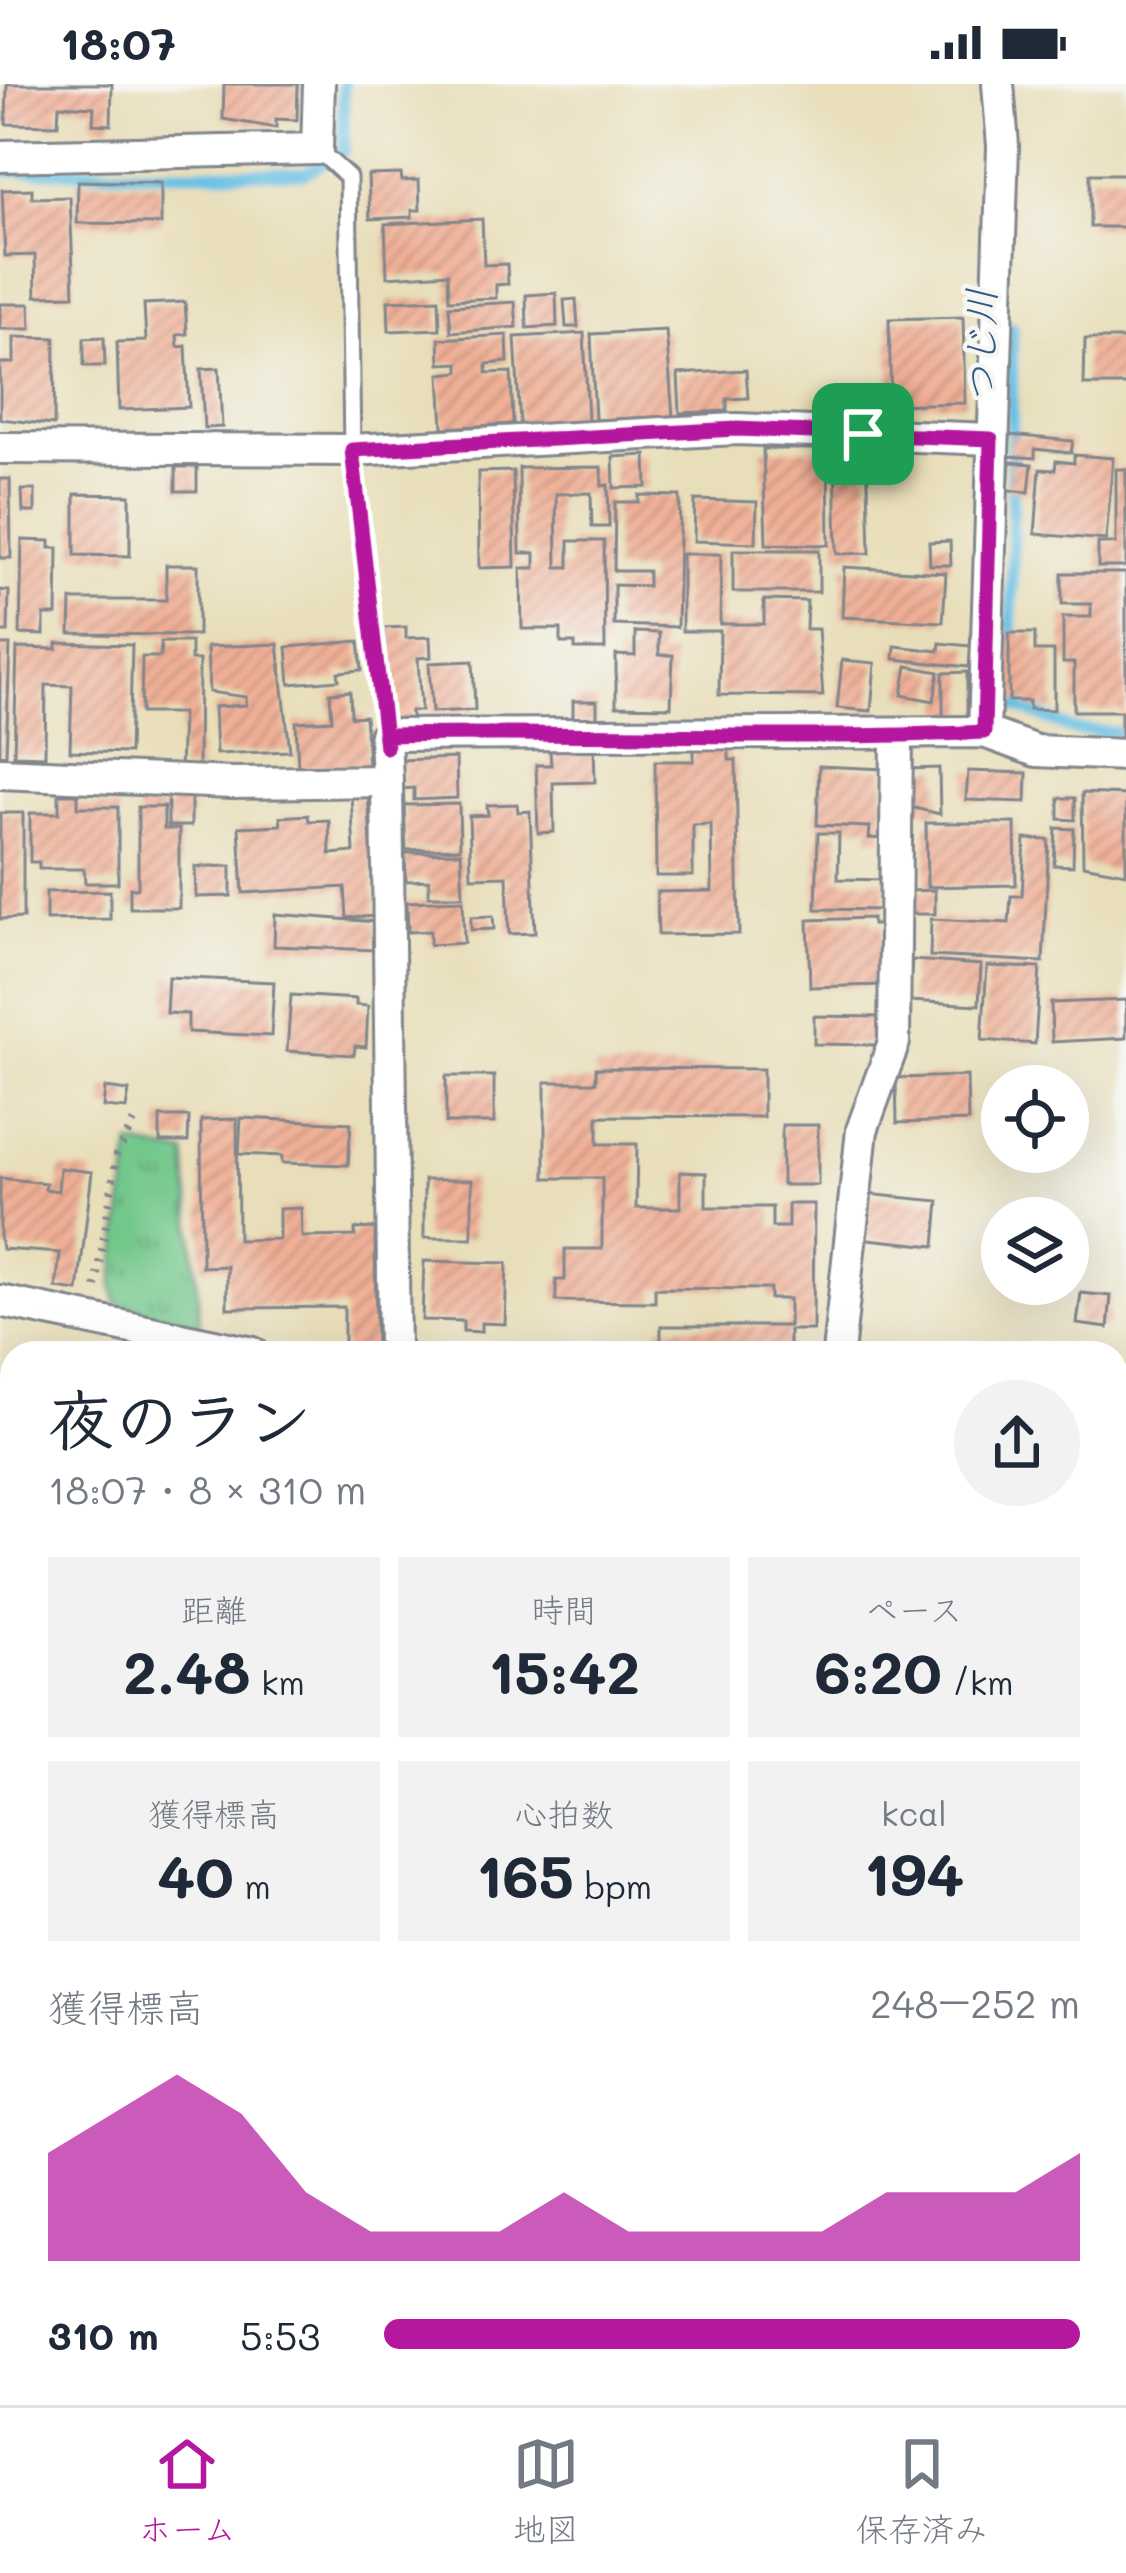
<!DOCTYPE html>
<html lang="ja">
<head>
<meta charset="utf-8">
<style>
	:root { --surface:#fff; --page:#f2f2f3; --text:#1f2937; --muted:#747a83; --line:#e0e1e3; --accent:#b5179e }
	body { margin:0; font-family:Mali,"Klee One",sans-serif; background:var(--page); color:var(--text); height:100vh; display:flex; flex-direction:column; font-size:45px; white-space:nowrap }
	* { box-sizing:border-box; margin:0 }
	p { font-size:39px; color:var(--muted) }
	.icon { flex:none; width:66px; height:66px; fill:none; stroke:currentColor; stroke-width:2; stroke-linecap:round; stroke-linejoin:round }
	.map { position:relative; flex:1; overflow:hidden }
	.side { position:absolute; left:0px; top:1257px; width:1128px; height:1065px; display:flex; flex-direction:column; background:var(--surface); border-radius:36px 36px 0 0; box-shadow:0 12px 48px #0002 }
	.side>* { flex:none }
	.controls { position:absolute; left:981px; top:981px; display:grid; gap:24px }
	.controls a { display:grid; place-items:center; width:108px; height:108px; border-radius:50%; background:var(--surface); box-shadow:0 12px 48px #0002; font-size:60px }
	.pin { position:absolute; display:grid; place-items:center; width:102px; height:102px; color:#fff; margin:-51px; border-radius:24px; box-shadow:0 6px 18px #0006 }
	.round { display:grid; place-items:center; flex:none; width:126px; height:126px; border-radius:63px; background:var(--page) }
	.headline { display:flex; align-items:center; justify-content:space-between; height:204px; padding:0 48px }
	h1 { font-size:66px; font-weight:700; line-height:90px }
	.figures { display:grid; grid-template-columns:repeat(3,1fr); gap:18px; height:204px; padding:12px 48px }
	.figures div { display:grid; align-content:center; border-radius:0px; background:var(--page); text-align:center }
	.figures b { font-size:60px; font-weight:700 }
	.figures small { font-size:33px; font-weight:400 }
	.figures p { font-size:33px }
	.chart { height:336px; padding:24px 48px }
	.chart p { display:flex; justify-content:space-between }
	.chart svg { width:100%; height:216px; margin-top:12px; fill:var(--accent); opacity:.7 }
	ul { padding:0 48px; list-style:none; font-size:39px }
	li { display:grid; grid-template-columns:192px 144px 1fr; align-items:center; height:90px }
	li i { height:30px; border-radius:15px; background:var(--accent) }
	.status { display:flex; justify-content:space-between; align-items:center; height:84px; padding:0 60px; background:var(--surface); direction:ltr }
	.status svg { height:33px; fill:currentColor }
	.tabs { display:flex; justify-content:space-around; align-items:center; height:168px; border-top:3px solid var(--line); background:var(--surface); font-size:33px; color:var(--muted) }
	.tabs a { display:grid; justify-items:center; gap:6px }
	.tabs .current { color:var(--accent) }
	.map>svg:first-child { display:block }
	.park { fill:url(#park-tufts); stroke:#467b74; stroke-width:3 }
	.lines { fill:none; stroke-linecap:round; stroke-linejoin:round }
	.stream { stroke:#66c0e4; stroke-width:12 }
	.river { stroke:#66c0e4; stroke-width:72 }
	.building { fill:url(#building-hatch) }
	.lane-casing { stroke:#82868c; stroke-width:21 }
	.street-casing { stroke:#82868c; stroke-width:36 }
	.path { stroke:#82868c; stroke-width:8; stroke-dasharray:3 9; stroke-linecap:butt }
	.lane { stroke:#fff; stroke-width:15 }
	.street { stroke:#fff; stroke-width:30 }
	.route-casing { stroke:#fff; stroke-width:24 }
	.route { stroke:#b5179e; stroke-width:15 }
	.labels { text-anchor:middle; dominant-baseline:central; stroke-width:9; stroke-linejoin:round; paint-order:stroke }
	.water-label { font-size:39px; font-style:italic; fill:#325a86; stroke:#f6f6f2 }
</style>
</head>
<body>
<div class="status"><b>18:07</b><svg viewBox="0 0 49 12"><path d="M0 12V9h3v3zM5 12V6h3v6zM10 12V3h3v9zM15 12V0h3v12zM26 1h20v11H26zM47 4h2v5h-2z"/></svg></div>
<div class="map">
<svg width="1126" height="2321" viewBox="0 0 1126 2321">
	<defs>
		<pattern id="park-tufts" width="24" height="20" patternUnits="userSpaceOnUse" patternTransform="scale(3)"><rect width="24" height="20" fill="#72c78b"/><path d="M3 7l-1-3M5 7V3M7 7l1-3M15 17l-1-3M17 17v-4M19 17l1-3" fill="none" stroke="#5da275"/></pattern>
		<pattern id="building-hatch" width="6" height="6" patternUnits="userSpaceOnUse" patternTransform="scale(3)"><rect width="6" height="6" fill="#f1b096"/><path d="M-1 1l2-2M0 6l6-6M5 7l2-2" fill="none" stroke="#c2907e"/></pattern>
	</defs>
	<rect width="100%" height="100%" fill="#f6f6f2"/>
	<filter id="ink" filterUnits="userSpaceOnUse"><feTurbulence type="fractalNoise" baseFrequency=".00833" numOctaves="2"/><feDisplacementMap in="SourceGraphic" scale="24" xChannelSelector="R" yChannelSelector="G"/><feConvolveMatrix kernelMatrix="1 2 1 2 8 2 1 2 1" color-interpolation-filters="sRGB"/></filter>
	<filter id="wash" filterUnits="userSpaceOnUse"><feTurbulence type="fractalNoise" baseFrequency=".004" numOctaves="4" result="noise"/><feDisplacementMap in="SourceGraphic" scale="48" xChannelSelector="R" yChannelSelector="G"/><feGaussianBlur stdDeviation="2.7" result="paint"/><feColorMatrix in="noise" values="0 0 0 0 0 0 0 0 0 0 0 0 0 0 0 0 0 1.4 0 .05"/><feComposite in="paint" operator="in"/></filter>
	<g filter="url(#wash)">
		<rect width="100%" height="100%" fill="#e8deb9"/>
		<path class="park" d="M 131,1060 L 186,1070 L 200,1241 L 116,1219 L 113,1202 Z"/>
		<g class="lines">
			<g class="stream">
				<path d="M 0,87 L 305,89 L 344,66 L 343,0"/>
				<path d="M 1012,243 L 1012,565"/>
				<path d="M 1012,603 L 1011,620 L 1074,646 L 1126,649"/>
			</g>
			<g class="river">
				<path d="M 0,1494 L 12,1500"/>
				<path d="M 1116,2079 L 1126,2082"/>
			</g>
		</g>
		<g id="blocks">
			<g class="building">
				<path d="M 7,0 L 112,0 L 111,41 L 93,40 L 94,23 L 59,21 L 58,41 L 6,40 Z"/>
				<path d="M 224,0 L 298,0 L 297,36 L 276,35 L 276,44 L 223,35 Z"/>
				<path d="M 401,90 L 402,97 L 419,96 L 420,126 L 412,126 L 412,133 L 370,135 L 368,91 Z"/>
				<rect x="1090" y="90" width="36" height="53"/>
				<path d="M 78,97 L 161,99 L 161,140 L 77,139 Z"/>
				<path d="M 32,105 L 32,114 L 70,113 L 74,211 L 36,212 L 35,171 L 5,172 L 2,106 Z"/>
				<path d="M 482,135 L 484,181 L 507,180 L 508,200 L 496,201 L 496,214 L 449,216 L 448,189 L 387,193 L 385,140 Z"/>
				<path d="M 556,209 L 557,242 L 527,244 L 526,211 Z"/>
				<path d="M 439,215 L 440,245 L 389,247 L 388,217 Z"/>
				<path d="M 576,215 L 578,243 L 566,243 L 564,216 Z"/>
				<path d="M 185,218 L 187,250 L 177,251 L 178,263 L 186,262 L 189,323 L 119,326 L 117,258 L 146,257 L 144,220 Z"/>
				<path d="M 515,218 L 517,243 L 451,248 L 449,222 Z"/>
				<path d="M 0,220 L 30,220 L 31,245 L 0,245 Z"/>
				<path d="M 963,233 L 965,319 L 891,321 L 889,235 Z"/>
				<path d="M 666,246 L 673,332 L 595,336 L 591,250 Z"/>
				<path d="M 584,249 L 588,337 L 520,341 L 515,253 Z"/>
				<path d="M 507,251 L 508,278 L 487,280 L 487,289 L 511,288 L 513,340 L 443,344 L 440,290 L 459,288 L 459,279 L 440,280 L 439,255 Z"/>
				<path d="M 14,253 L 55,254 L 54,341 L 0,335 L 0,279 L 14,279 Z"/>
				<path d="M 104,253 L 105,282 L 84,282 L 84,254 Z"/>
				<path d="M 1085,255 L 1126,255 L 1126,301 L 1084,301 Z"/>
				<path d="M 219,284 L 222,343 L 204,344 L 201,285 Z"/>
				<path d="M 746,286 L 748,314 L 727,315 L 727,327 L 680,329 L 678,290 Z"/>
				<path d="M 1010,351 L 1073,357 L 1071,369 L 1035,365 L 1035,374 L 1009,372 Z"/>
				<path d="M 763,365 L 828,365 L 829,461 L 766,460 Z"/>
				<path d="M 867,365 L 870,469 L 837,470 L 835,366 Z"/>
				<path d="M 646,371 L 647,403 L 614,404 L 613,373 Z"/>
				<path d="M 1074,371 L 1113,374 L 1106,456 L 1035,450 L 1040,385 L 1055,386 L 1056,377 L 1074,379 Z"/>
				<path d="M 1010,378 L 1032,380 L 1029,408 L 1008,406 Z"/>
				<rect x="176" y="383" width="21" height="24"/>
				<path d="M 601,383 L 602,402 L 608,401 L 609,443 L 592,443 L 591,409 L 556,410 L 557,483 L 569,483 L 569,457 L 604,457 L 605,565 L 575,565 L 575,559 L 561,559 L 561,545 L 522,545 L 521,484 L 535,484 L 535,469 L 520,469 L 519,384 Z"/>
				<path d="M 1116,385 L 1126,385 L 1126,483 L 1098,483 L 1098,459 L 1116,459 Z"/>
				<path d="M 513,387 L 515,483 L 479,484 L 478,388 Z"/>
				<path d="M 0,395 L 10,395 L 11,474 L 0,474 Z"/>
				<path d="M 22,406 L 35,406 L 35,428 L 23,428 Z"/>
				<path d="M 75,410 L 130,411 L 130,472 L 75,471 Z"/>
				<path d="M 639,411 L 680,412 L 677,543 L 614,541 L 614,501 L 648,502 L 648,487 L 614,487 L 615,418 L 639,418 Z"/>
				<path d="M 695,416 L 757,418 L 756,459 L 694,457 Z"/>
				<path d="M 22,456 L 50,457 L 50,464 L 58,464 L 57,531 L 44,531 L 44,551 L 20,550 Z"/>
				<path d="M 950,457 L 951,481 L 930,481 L 929,458 Z"/>
				<rect x="733" y="466" width="86" height="42"/>
				<path d="M 682,470 L 721,470 L 720,540 L 764,540 L 764,516 L 807,517 L 806,545 L 818,545 L 823,612 L 719,611 L 720,547 L 682,547 Z"/>
				<path d="M 166,481 L 198,481 L 198,551 L 70,550 L 71,516 L 166,516 Z"/>
				<path d="M 844,483 L 946,489 L 943,538 L 842,533 Z"/>
				<path d="M 1062,489 L 1126,489 L 1126,661 L 1121,661 L 1121,627 L 1074,627 L 1074,579 L 1063,579 L 1063,533 L 1091,533 L 1091,520 L 1062,520 Z"/>
				<path d="M 0,506 L 9,507 L 8,548 L 0,548 Z"/>
				<path d="M 406,543 L 406,554 L 430,553 L 431,573 L 418,574 L 421,627 L 411,627 L 411,641 L 390,642 L 383,544 Z"/>
				<path d="M 635,548 L 659,549 L 659,571 L 673,571 L 671,623 L 616,622 L 616,571 L 635,572 Z"/>
				<path d="M 1009,549 L 1035,549 L 1035,567 L 1054,567 L 1054,626 L 1029,625 L 1029,617 L 1009,617 Z"/>
				<path d="M 359,557 L 362,586 L 338,588 L 339,596 L 290,600 L 287,563 Z"/>
				<path d="M 161,558 L 191,558 L 191,576 L 199,576 L 198,687 L 180,687 L 182,629 L 141,629 L 142,573 L 160,573 Z"/>
				<path d="M 57,559 L 132,561 L 129,669 L 70,667 L 72,602 L 46,601 L 45,672 L 14,671 L 17,564 L 57,565 Z"/>
				<path d="M 940,559 L 971,562 L 969,583 L 894,575 L 895,562 L 939,567 Z"/>
				<path d="M 278,560 L 290,667 L 216,670 L 214,623 L 246,621 L 246,613 L 209,608 L 207,563 Z"/>
				<path d="M 0,561 L 10,561 L 6,671 L 0,670 Z"/>
				<path d="M 842,576 L 875,579 L 871,627 L 837,624 Z"/>
				<path d="M 473,577 L 475,626 L 432,628 L 429,579 Z"/>
				<path d="M 907,582 L 939,588 L 934,617 L 902,611 Z"/>
				<path d="M 967,588 L 967,634 L 943,634 L 943,589 Z"/>
				<path d="M 350,607 L 351,633 L 365,632 L 368,681 L 298,684 L 296,638 L 332,636 L 330,609 Z"/>
				<path d="M 573,617 L 597,617 L 597,639 L 573,640 Z"/>
				<path d="M 729,664 L 729,676 L 736,676 L 739,850 L 658,851 L 657,808 L 712,807 L 711,740 L 693,741 L 693,792 L 656,792 L 655,677 L 694,677 L 694,665 Z"/>
				<path d="M 594,665 L 595,698 L 553,699 L 554,748 L 538,749 L 536,681 L 551,681 L 550,667 Z"/>
				<path d="M 456,674 L 457,714 L 414,716 L 414,704 L 401,705 L 400,676 Z"/>
				<path d="M 819,682 L 885,685 L 883,755 L 869,754 L 870,743 L 817,741 Z"/>
				<path d="M 939,684 L 940,730 L 910,723 L 909,685 Z"/>
				<path d="M 968,687 L 1027,689 L 1026,718 L 966,716 Z"/>
				<path d="M 368,708 L 375,832 L 347,834 L 345,803 L 243,809 L 239,743 L 281,741 L 280,733 L 308,731 L 309,737 L 329,736 L 330,770 L 354,768 L 351,709 Z"/>
				<path d="M 1082,709 L 1126,711 L 1126,789 L 1083,781 Z"/>
				<path d="M 59,710 L 78,710 L 78,723 L 118,723 L 118,799 L 85,799 L 84,785 L 39,785 L 39,778 L 30,778 L 30,729 L 59,729 Z"/>
				<rect x="168" y="712" width="23" height="30"/>
				<path d="M 1059,714 L 1075,714 L 1075,736 L 1059,735 Z"/>
				<path d="M 459,720 L 460,764 L 406,766 L 404,721 Z"/>
				<path d="M 517,720 L 518,728 L 530,727 L 535,849 L 509,850 L 507,792 L 471,793 L 469,732 L 488,731 L 487,721 Z"/>
				<path d="M 138,723 L 164,723 L 164,745 L 179,745 L 179,824 L 130,824 L 130,804 L 138,804 Z"/>
				<path d="M 0,729 L 23,729 L 23,834 L 0,835 Z"/>
				<path d="M 926,739 L 1015,739 L 1016,801 L 927,803 Z"/>
				<path d="M 1056,744 L 1074,745 L 1073,782 L 1054,781 Z"/>
				<path d="M 818,749 L 839,749 L 838,795 L 885,796 L 884,826 L 816,825 Z"/>
				<path d="M 1025,755 L 1049,756 L 1043,878 L 930,872 L 931,835 L 1009,839 L 1011,812 L 1022,812 Z"/>
				<path d="M 461,768 L 463,812 L 429,812 L 429,796 L 406,797 L 405,769 Z"/>
				<path d="M 231,782 L 231,812 L 196,813 L 195,783 Z"/>
				<path d="M 935,806 L 935,830 L 910,830 L 910,807 Z"/>
				<path d="M 110,807 L 110,835 L 46,836 L 46,808 Z"/>
				<path d="M 463,816 L 464,859 L 430,861 L 430,847 L 408,848 L 407,818 Z"/>
				<path d="M 275,830 L 376,838 L 375,866 L 274,862 Z"/>
				<path d="M 493,832 L 494,845 L 471,846 L 471,833 Z"/>
				<path d="M 872,834 L 872,841 L 882,841 L 883,901 L 810,903 L 808,836 Z"/>
				<path d="M 912,876 L 981,881 L 979,921 L 909,917 Z"/>
				<path d="M 987,882 L 1040,884 L 1035,960 L 982,956 Z"/>
				<path d="M 168,893 L 274,898 L 271,952 L 188,948 L 188,930 L 166,929 Z"/>
				<path d="M 291,911 L 356,915 L 356,921 L 368,922 L 366,963 L 355,962 L 354,971 L 287,967 Z"/>
				<path d="M 1126,916 L 1126,954 L 1052,958 L 1051,919 Z"/>
				<path d="M 814,932 L 879,933 L 879,961 L 814,960 Z"/>
				<path d="M 596,984 L 763,985 L 763,1033 L 598,1032 L 598,1060 L 637,1060 L 636,1124 L 680,1124 L 680,1088 L 706,1089 L 706,1123 L 772,1123 L 772,1143 L 788,1143 L 788,1120 L 814,1120 L 813,1246 L 789,1246 L 789,1266 L 661,1265 L 661,1242 L 789,1242 L 789,1215 L 770,1215 L 770,1205 L 655,1204 L 655,1218 L 556,1217 L 556,1196 L 565,1196 L 565,1165 L 602,1165 L 602,1094 L 545,1094 L 545,998 L 596,998 Z"/>
				<rect x="446" y="992" width="48" height="47"/>
				<path d="M 967,992 L 968,1037 L 897,1039 L 896,994 Z"/>
				<path d="M 105,1004 L 129,1007 L 126,1025 L 103,1023 Z"/>
				<path d="M 160,1033 L 189,1033 L 188,1058 L 160,1058 Z"/>
				<path d="M 241,1034 L 351,1039 L 348,1081 L 282,1079 L 282,1072 L 239,1070 Z"/>
				<path d="M 237,1035 L 238,1156 L 279,1155 L 279,1125 L 301,1124 L 302,1153 L 355,1152 L 355,1145 L 375,1144 L 376,1269 L 344,1269 L 344,1223 L 227,1224 L 227,1182 L 202,1183 L 201,1036 Z"/>
				<rect x="782" y="1041" width="36" height="60"/>
				<path d="M 60,1084 L 92,1088 L 78,1207 L 56,1204 L 60,1169 L 2,1165 L 0,1152 L 0,1094 L 46,1099 L 45,1105 L 58,1107 Z"/>
				<rect x="424" y="1096" width="48" height="58"/>
				<path d="M 866,1110 L 939,1117 L 935,1162 L 868,1155 L 862,1151 Z"/>
				<path d="M 424,1177 L 507,1179 L 505,1240 L 481,1239 L 481,1248 L 463,1247 L 463,1237 L 422,1236 Z"/>
				<path d="M 1081,1209 L 1111,1212 L 1108,1244 L 1077,1240 Z"/>
				<rect x="1116" y="1362" width="10" height="38"/>
				<path d="M 1116,1865 L 1126,1866 L 1126,1921 L 1116,1920 Z"/>
				<path d="M 1116,1936 L 1126,1936 L 1126,1977 L 1117,1976 Z"/>
			</g>
		</g>
	</g>
	<g filter="url(#ink)">
		<use href="#blocks" fill-opacity="0" stroke="#82868c" stroke-width="3"/>
		<g class="lines">
			<g class="lane-casing">
				<path id="lane" d="M 317,65 L 348,93 L 352,366"/>
			</g>
			<g class="street-casing">
				<g id="street">
					<path d="M 0,72 L 317,65 L 319,0"/>
					<path d="M 0,364 L 352,366 L 736,345 L 991,355"/>
					<path d="M 984,648 L 1003,62 L 998,0"/>
					<path d="M 0,689 L 232,699 L 387,697 L 385,651 L 984,648 L 1036,667 L 1126,671"/>
					<path d="M 387,697 L 394,1269"/>
					<path d="M 0,1217 L 253,1269"/>
					<path d="M 838,1269 L 862,1046 L 894,958 L 897,652"/>
					<path d="M 1116,1334 L 1126,1335"/>
					<path d="M 0,1535 L 12,1540"/>
					<path d="M 981,2310 L 981,2321"/>
				</g>
			</g>
			<g class="path">
				<path d="M 355,397 L 381,621"/>
				<path d="M 96,1203 L 117,1071 L 137,1031"/>
			</g>
			<use href="#lane" class="lane"/>
			<use href="#street" class="street"/>
		</g>
	</g>
	<g class="lines" filter="url(#ink)">
		<g class="route-casing">
			<path id="route" d="M 736,345 L 991,355 L 984,648 C 784,658 584,646 385,651 L 386,663 L 352,366 Z"/>
		</g>
		<use href="#route" class="route"/>
	</g>
	<g class="labels">
		<g class="water-label">
			<text transform="translate(979 262) rotate(-90)">つじ川</text>
		</g>
	</g>
</svg>
<div class="controls">
<a><svg class="icon" aria-label="locate" viewBox="0 0 24 24"><circle cx="12" cy="12" r="6"/><path d="M12 2v4M12 18v4M2 12h4M18 12h4"/></svg></a>
<a><svg class="icon" aria-label="layers" viewBox="0 0 24 24"><path d="M12 4l9 5-9 5-9-5zM3 14l9 5 9-5"/></svg></a>
</div>
<div class="pin" style="left:863px;top:350px;background:#1e9e55"><svg class="icon" aria-label="arrive" viewBox="0 0 24 24"><path d="M6 21V4h12l-3 4 3 4H6"/></svg></div>
<section class="side">
<div class="headline"><div><h1>夜のラン</h1><p>18:07 · 8 × 310 m</p></div><a class="round"><svg class="icon" aria-label="share" viewBox="0 0 24 24"><path d="M12 15V3M7 8l5-5 5 5M5 13v7h14v-7"/></svg></a></div>
<div class="figures">
<div><p>距離</p><b>2.48<small> km</small></b></div>
<div><p>時間</p><b>15:42</b></div>
<div><p>ペース</p><b>6:20<small> /km</small></b></div>
</div>
<div class="figures">
<div><p>獲得標高</p><b>40<small> m</small></b></div>
<div><p>心拍数</p><b>165<small> bpm</small></b></div>
<div><p>kcal</p><b>194</b></div>
</div>
<div class="chart"><p><span>獲得標高</span>248–252 m</p>
<svg viewBox="0 0 160 44" preserveAspectRatio="none"><path d="M0 44V22L10 14L20 6L30 14L40 30L50 38L60 38L70 38L80 30L90 38L100 38L110 38L120 38L130 30L140 30L150 30L160 22V44z"/></svg>
</div>
<ul>
<li><b>310 m</b>5:53<i style="width:100%"></i></li>
</ul>
</section>
</div>
<nav class="tabs">
<a class="current"><svg class="icon" aria-label="home" viewBox="0 0 24 24"><path d="M3 11l9-7 9 7M6 9v11h12V9"/></svg>ホーム</a>
<a><svg class="icon" aria-label="map" viewBox="0 0 24 24"><path d="M3 6l6-2 6 2 6-2v14l-6 2-6-2-6 2zM9 4v14M15 6v14"/></svg>地図</a>
<a><svg class="icon" aria-label="saved" viewBox="0 0 24 24"><path d="M7 4h10v16l-5-4-5 4z"/></svg>保存済み</a>
</nav>
</body>
</html>
